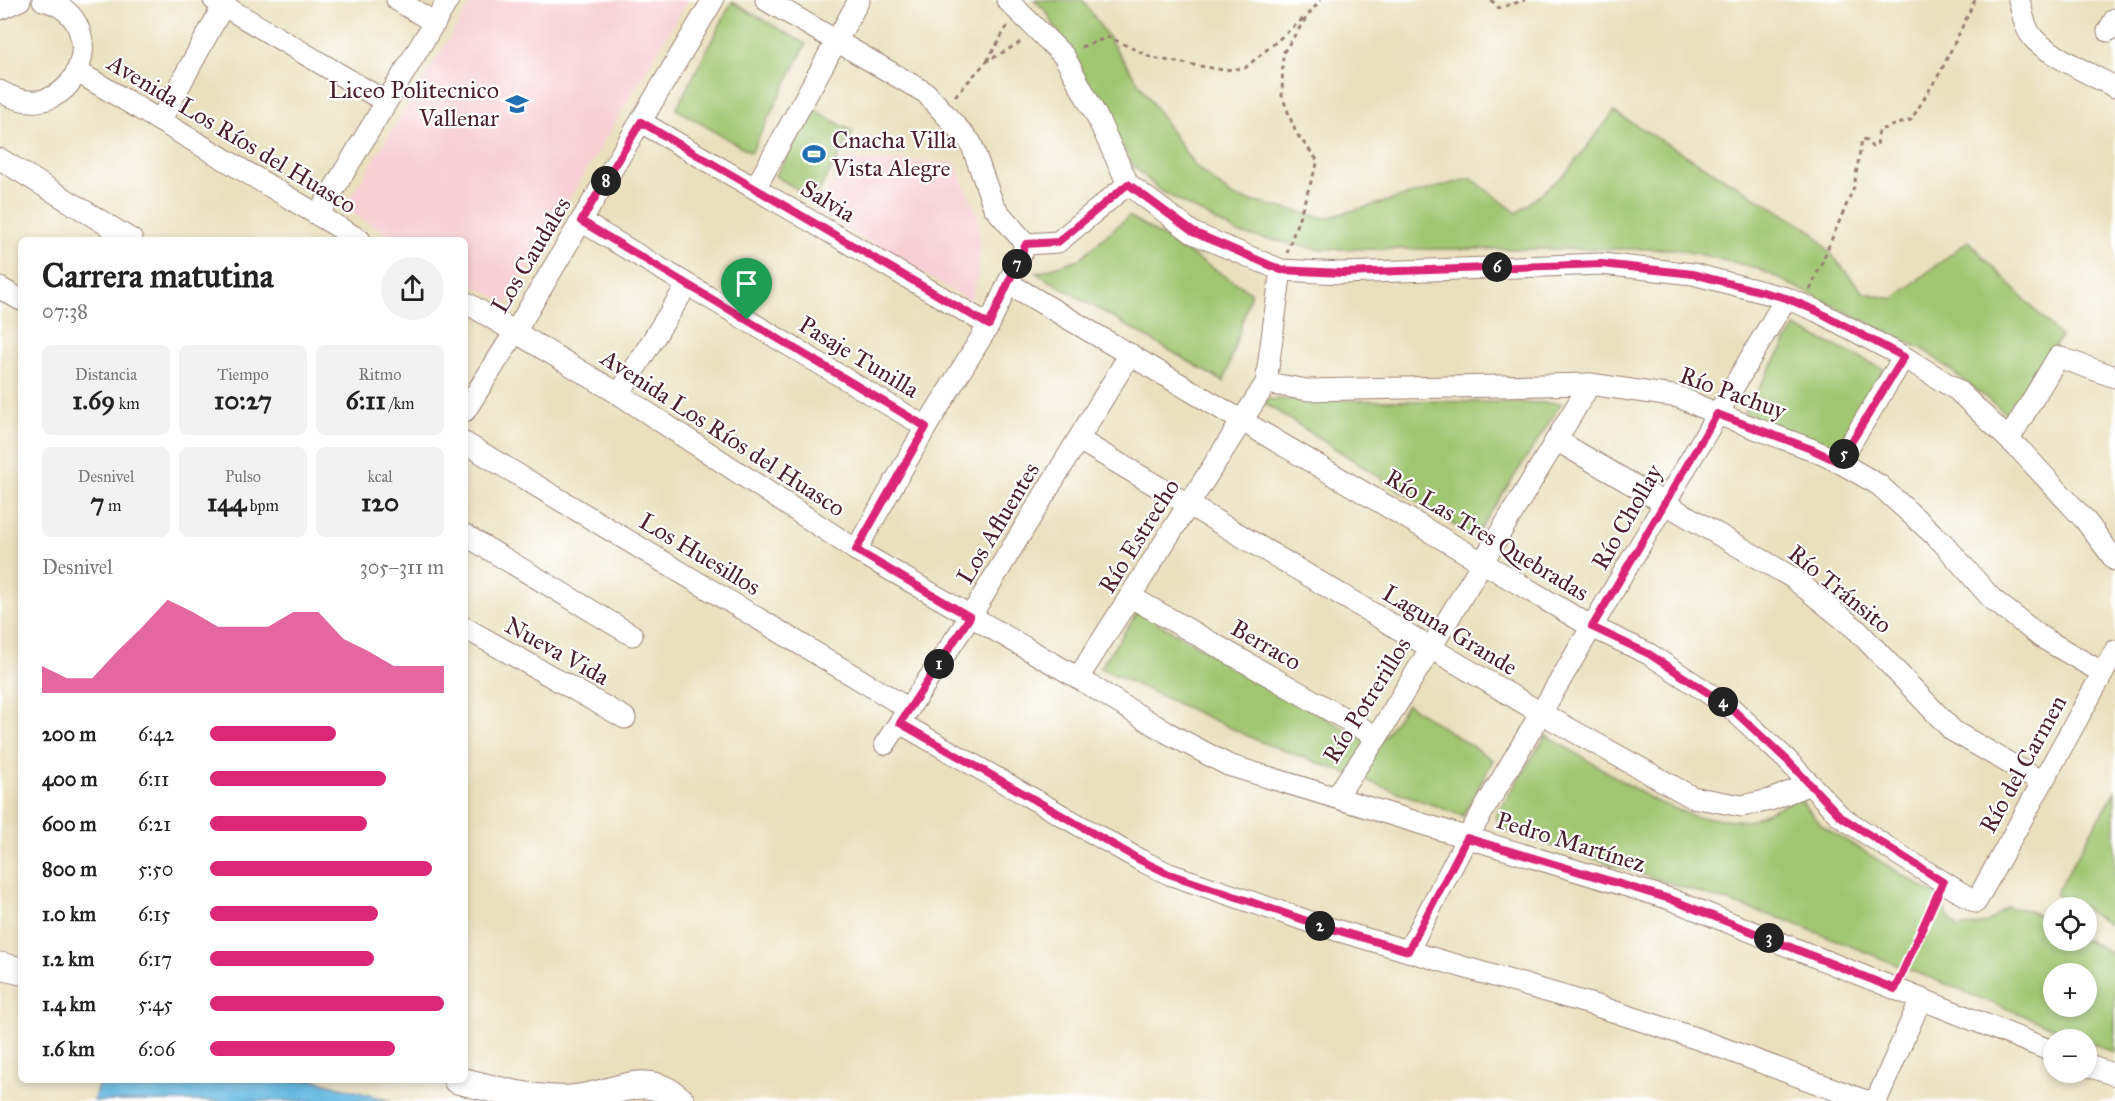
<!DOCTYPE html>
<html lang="es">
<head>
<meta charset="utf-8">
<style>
	:root { --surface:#fff; --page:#f2f2f2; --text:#222; --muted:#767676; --accent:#db2777 }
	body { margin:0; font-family:"IM FELL Great Primer",serif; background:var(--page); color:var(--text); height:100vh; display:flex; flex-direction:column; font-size:22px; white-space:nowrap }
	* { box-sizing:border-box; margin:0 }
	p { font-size:20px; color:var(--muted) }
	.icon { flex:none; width:33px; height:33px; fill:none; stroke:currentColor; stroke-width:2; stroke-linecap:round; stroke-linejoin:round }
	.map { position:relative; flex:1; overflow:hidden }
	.side { position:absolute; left:18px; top:237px; width:450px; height:846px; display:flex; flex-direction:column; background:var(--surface); border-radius:9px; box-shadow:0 3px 9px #0003 }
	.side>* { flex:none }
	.buttons { position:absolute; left:2043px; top:897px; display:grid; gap:12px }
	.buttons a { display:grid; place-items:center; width:54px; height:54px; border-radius:50%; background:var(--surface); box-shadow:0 3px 9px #0003; font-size:30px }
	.pin { position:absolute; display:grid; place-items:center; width:51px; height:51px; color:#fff; margin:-62px -26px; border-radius:50% 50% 50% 0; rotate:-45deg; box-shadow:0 0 6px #0007 }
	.pin .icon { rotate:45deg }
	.km { position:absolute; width:30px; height:30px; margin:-15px; border-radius:50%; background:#222; color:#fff; font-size:16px; line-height:30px; text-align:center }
	.round { display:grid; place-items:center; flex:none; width:63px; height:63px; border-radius:32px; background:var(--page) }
	.head { display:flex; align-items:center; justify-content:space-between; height:102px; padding:0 24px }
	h1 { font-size:33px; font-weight:700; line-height:45px }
	.figures { display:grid; grid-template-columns:repeat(3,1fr); gap:9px; height:102px; padding:6px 24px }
	.figures div { display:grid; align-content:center; border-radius:9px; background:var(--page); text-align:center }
	.figures b { font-size:26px; font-weight:700 }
	.figures small { font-size:16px; font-weight:400 }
	.figures p { font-size:16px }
	.chart { height:168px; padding:12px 24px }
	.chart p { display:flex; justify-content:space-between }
	.chart svg { width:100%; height:108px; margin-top:6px; fill:var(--accent); opacity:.7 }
	ul { padding:0 24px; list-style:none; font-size:20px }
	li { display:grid; grid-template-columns:96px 72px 1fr; align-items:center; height:45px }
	li i { height:15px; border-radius:8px; background:var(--accent) }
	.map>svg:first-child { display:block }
	.built { fill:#f7cfd4 }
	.green { fill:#a0c671; stroke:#75724e; stroke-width:1.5; fill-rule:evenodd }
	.water { fill:#66bae2; stroke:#586c86; stroke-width:1.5 }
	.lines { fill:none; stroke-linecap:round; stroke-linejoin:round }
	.minor-casing { stroke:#9a8074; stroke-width:23 }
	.major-casing { stroke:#9a8074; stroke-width:29 }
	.path { stroke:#9a8074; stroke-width:3; stroke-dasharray:4.5 4.5; stroke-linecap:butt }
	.minor { stroke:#fff; stroke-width:21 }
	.major { stroke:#fff; stroke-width:27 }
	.route-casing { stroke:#fff; stroke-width:12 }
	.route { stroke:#db2777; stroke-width:8 }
	.labels { text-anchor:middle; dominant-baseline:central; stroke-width:4.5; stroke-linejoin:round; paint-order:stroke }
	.poi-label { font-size:24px; fill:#4a1f2b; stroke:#fff; text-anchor:end }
	.street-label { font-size:24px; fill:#4a1f2b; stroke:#fff }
</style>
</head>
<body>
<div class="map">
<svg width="2115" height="1101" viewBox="0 0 2115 1101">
	<rect width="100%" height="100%" fill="#fff"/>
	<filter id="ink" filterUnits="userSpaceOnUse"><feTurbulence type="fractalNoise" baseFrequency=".0167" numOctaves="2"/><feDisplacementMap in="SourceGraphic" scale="12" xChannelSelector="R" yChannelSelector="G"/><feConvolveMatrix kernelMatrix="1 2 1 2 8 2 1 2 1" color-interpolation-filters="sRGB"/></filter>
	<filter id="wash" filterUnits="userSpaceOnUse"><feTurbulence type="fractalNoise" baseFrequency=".008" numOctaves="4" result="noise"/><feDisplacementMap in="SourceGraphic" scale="24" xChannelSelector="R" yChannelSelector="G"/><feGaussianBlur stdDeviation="1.35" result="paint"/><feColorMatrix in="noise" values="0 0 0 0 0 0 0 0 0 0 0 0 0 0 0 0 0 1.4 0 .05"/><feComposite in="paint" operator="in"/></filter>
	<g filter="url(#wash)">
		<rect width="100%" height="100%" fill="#eae0bd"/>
		<g class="built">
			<path d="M 473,0 L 688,0 L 507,304 L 465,280 L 465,240 L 398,240 L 344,208 Z"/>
			<path d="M 848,159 L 955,163 L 977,213 L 980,249 L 977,278 L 970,301 L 815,211 Z"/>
		</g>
		<g class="green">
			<path d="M 1034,0 L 1083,0 L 1194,165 L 1233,197 L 1326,218 L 1471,178 L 1517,213 L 1566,173 L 1614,112 L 1812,231 L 1863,292 L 1893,299 L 1968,241 L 2061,337 L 2007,414 L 1926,351 L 1757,268 L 1676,249 L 1316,249 L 1238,233 L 1159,190 L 1133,165 L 1046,11 Z"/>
			<path d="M 732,2 L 806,44 L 751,153 L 676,109 Z"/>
			<path d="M 815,110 L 853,132 L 814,199 L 775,176 Z"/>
			<path d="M 1129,216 L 1251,292 L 1224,382 L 1036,273 L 1079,259 Z"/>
			<path d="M 1795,327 L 1884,369 L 1833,455 L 1744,413 Z"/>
			<path d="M 1258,399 L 1562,403 L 1474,538 Z"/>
			<path d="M 1138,612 L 1377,747 L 1407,704 L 1493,760 L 1463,816 L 1261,742 L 1100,668 Z"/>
			<path d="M 1546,735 L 1655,801 L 1696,817 L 1748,821 L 1799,798 L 1822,826 L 1944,900 L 1946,914 L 1958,928 L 1987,923 L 2007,907 L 2028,910 L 2053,923 L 2054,940 L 2087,940 L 2115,955 L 2115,1053 L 2087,1041 L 2086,1040 L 2082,1039 L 1788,921 L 1506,831 L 1495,817 ZM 2054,974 L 2086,974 L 2086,1006 L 2054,1006 Z"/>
			<path d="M 2115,791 L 2115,928 L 2087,911 L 2086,908 L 2080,907 L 2055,894 Z"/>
		</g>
		<path class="water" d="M 100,1080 L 315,1080 L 391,1101 L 93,1101 Z"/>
	</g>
	<g filter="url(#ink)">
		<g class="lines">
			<g class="minor-casing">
				<g id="minor">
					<path d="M 214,0 L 386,102"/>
					<path d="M 397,0 L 435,23"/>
					<path d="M 766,0 L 926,93 L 971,143 L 994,207 L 1026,244"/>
					<path d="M 1007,0 L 1064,56 L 1098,119 L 1128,184 L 1193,233 L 1281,270 L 1342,273 L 1602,264 L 1693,274 L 1786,298 L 1817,311 L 1904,357 L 1957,390 L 2022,452 L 2085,520 L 2115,560"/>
					<path d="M 2019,0 C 2023,14 2024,28 2034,39 C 2049,55 2094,76 2115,87"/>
					<path d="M 0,9 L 20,0"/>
					<path d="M 2108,31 L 2115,19"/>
					<path d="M 78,72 L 360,240"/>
					<path d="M 0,91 C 75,136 118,18 43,0"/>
					<path d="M 160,121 L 223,6"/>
					<path d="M 641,122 L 989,325"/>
					<path d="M 0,159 L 132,240"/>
					<path d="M 756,187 L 859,0"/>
					<path d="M 318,215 L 448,0"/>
					<path d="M 581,221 L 926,427"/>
					<path d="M 1008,283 L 1592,627 L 1649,654 L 1731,708 L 1787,760 L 1840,816 L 1899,855 L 1976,902 L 2115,651"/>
					<path d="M 0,288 L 21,300"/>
					<path d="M 465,302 L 619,394 L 856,550 L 1078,678 L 1166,732 L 1228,765 L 1670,899 L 2054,1052"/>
					<path d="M 1266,383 L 1308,390 L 1590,384 L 1679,397 L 1717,414 L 1811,449 L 1839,462 L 1879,485 L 1943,543 L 1992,599 L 2041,637 L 2103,673"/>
					<path d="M 619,394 L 687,285"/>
					<path d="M 465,411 L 515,332 L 713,0"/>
					<path d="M 2009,439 L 2058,357 L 2115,377"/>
					<path d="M 1079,440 L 1541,713 L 1692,797 L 1742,806 L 1770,800 L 1810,784"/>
					<path d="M 1556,440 L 1793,578 L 1857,630 L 1953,731 L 2042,782"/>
					<path d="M 465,443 L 909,709"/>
					<path d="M 1839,462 L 1904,357"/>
					<path d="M 465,535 L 632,635"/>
					<path d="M 856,550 L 926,427 L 989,325 L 1026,244 L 1058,242 L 1128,184"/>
					<path d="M 1131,597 L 1377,737"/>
					<path d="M 465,628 L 625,718"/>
					<path d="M 1078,678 L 1266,383 L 1281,270"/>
					<path d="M 900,723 L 1140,860 L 1169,874 L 1322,926 L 1597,1006 L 1698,1039 L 1866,1101"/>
					<path d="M 885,744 L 970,617 L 1130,354"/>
					<path d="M 1336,797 L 1377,737 L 1590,384"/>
					<path d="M 1408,951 L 1467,838 L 1786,298"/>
					<path d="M 2086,1065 L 2115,1075"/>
					<path d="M 1866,1101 L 1877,1099 L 1921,999"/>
				</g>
			</g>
			<g class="major-casing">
				<g id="major">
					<path d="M 0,966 L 21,971"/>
					<path d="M 457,1080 C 494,1089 532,1101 571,1099 C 612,1097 645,1067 681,1101"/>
				</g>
			</g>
			<g class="path">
				<path d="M 1491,0 L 1499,8 L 1525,0"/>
				<path d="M 1081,47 L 1109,37 L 1152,58 L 1223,70 L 1245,68 L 1304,18"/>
				<path d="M 987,61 L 1008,25"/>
				<path d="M 955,96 L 986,62 L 1021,42"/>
				<path d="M 1287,253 L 1318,161 L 1296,133 L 1282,96 L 1283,53 L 1308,15 L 1321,0"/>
				<path d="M 1810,290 L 1854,187 L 1862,139 L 1867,140 L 1872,147 L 1877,145 L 1879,130 L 1911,120 L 1941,71 L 1975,0"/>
				<path d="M 1903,971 L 1935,900"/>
			</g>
			<use href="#minor" class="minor"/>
			<use href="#major" class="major"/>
		</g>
	</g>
	<g class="lines" filter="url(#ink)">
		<g class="route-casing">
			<path id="route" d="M 641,122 L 989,325 L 1026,244 L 1058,242 L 1128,184 L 1193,232 L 1281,270 L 1342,273 L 1602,264 L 1693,274 L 1786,298 L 1817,311 L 1904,357 L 1839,462 L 1811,449 L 1717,414 L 1592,627 L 1649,654 L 1731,708 L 1787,760 L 1840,816 L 1943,882 L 1895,989 L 1670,899 L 1467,838 L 1408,951 L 1322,926 L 1169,874 L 1140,860 L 900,723 L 970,617 L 856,550 L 926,427 L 581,221 Z"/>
		</g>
		<use href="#route" class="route"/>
	</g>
	<defs>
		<g id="school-bare" transform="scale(1.8)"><path d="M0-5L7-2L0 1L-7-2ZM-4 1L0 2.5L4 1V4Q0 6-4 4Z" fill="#1f6fb2" stroke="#fff" stroke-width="2.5" paint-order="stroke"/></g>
		<g id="stadium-bare" transform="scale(1.8)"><path d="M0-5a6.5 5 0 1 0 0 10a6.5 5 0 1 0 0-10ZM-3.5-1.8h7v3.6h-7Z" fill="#1f6fb2" stroke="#fff" stroke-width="2.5" paint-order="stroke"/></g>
	</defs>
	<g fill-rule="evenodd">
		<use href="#school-bare" x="517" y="104"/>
		<use href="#stadium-bare" x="814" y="154"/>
	</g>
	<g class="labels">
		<g class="poi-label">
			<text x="499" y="90">Liceo Politecnico<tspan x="499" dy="28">Vallenar</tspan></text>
			<text x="832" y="140" text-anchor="start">Cnacha Villa<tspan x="832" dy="28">Vista Alegre</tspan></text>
		</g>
		<g class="street-label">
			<text transform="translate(232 134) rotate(31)">Avenida Los Ríos del Huasco</text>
			<text transform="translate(828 201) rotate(31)">Salvia</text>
			<text transform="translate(531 255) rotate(-59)">Los Caudales</text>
			<text transform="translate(859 357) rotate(31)">Pasaje Tunilla</text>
			<text transform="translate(1733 393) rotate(20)">Río Pachuy</text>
			<text transform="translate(723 433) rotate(33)">Avenida Los Ríos del Huasco</text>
			<text transform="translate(1627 517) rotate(-60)">Río Chollay</text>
			<text transform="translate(998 523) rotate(-59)">Los Afluentes</text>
			<text transform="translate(1487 535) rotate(31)">Río Las Tres Quebradas</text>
			<text transform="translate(1139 536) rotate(-58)">Río Estrecho</text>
			<text transform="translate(700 554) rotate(31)">Los Huesillos</text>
			<text transform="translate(1840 589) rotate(39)">Río Tránsito</text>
			<text transform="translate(1450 630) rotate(31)">Laguna Grande</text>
			<text transform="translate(1266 645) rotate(30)">Berraco</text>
			<text transform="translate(557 651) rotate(29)">Nueva Vida</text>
			<text transform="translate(1367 700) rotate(-58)">Río Potrerillos</text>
			<text transform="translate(2023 764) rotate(-61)">Río del Carmen</text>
			<text transform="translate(1571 842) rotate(17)">Pedro Martínez</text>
		</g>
	</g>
</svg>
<div class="buttons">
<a><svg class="icon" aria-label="locate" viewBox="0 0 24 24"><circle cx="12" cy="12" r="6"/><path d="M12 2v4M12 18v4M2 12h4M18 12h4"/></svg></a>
<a>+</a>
<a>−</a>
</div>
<div class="pin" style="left:747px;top:320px;background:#1e9e55"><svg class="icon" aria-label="arrive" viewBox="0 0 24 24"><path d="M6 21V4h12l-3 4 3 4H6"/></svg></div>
<b class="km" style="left:939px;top:664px">1</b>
<b class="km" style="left:1320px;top:926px">2</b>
<b class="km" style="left:1769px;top:938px">3</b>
<b class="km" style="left:1723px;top:702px">4</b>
<b class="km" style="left:1844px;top:454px">5</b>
<b class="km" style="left:1497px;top:267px">6</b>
<b class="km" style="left:1017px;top:264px">7</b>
<b class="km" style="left:606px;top:181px">8</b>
<section class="side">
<div class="head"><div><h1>Carrera matutina</h1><p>07:38</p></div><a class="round"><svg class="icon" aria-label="share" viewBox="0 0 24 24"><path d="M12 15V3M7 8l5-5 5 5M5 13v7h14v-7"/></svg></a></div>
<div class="figures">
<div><p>Distancia</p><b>1.69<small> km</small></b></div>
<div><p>Tiempo</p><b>10:27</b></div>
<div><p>Ritmo</p><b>6:11<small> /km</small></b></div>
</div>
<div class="figures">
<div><p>Desnivel</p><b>7<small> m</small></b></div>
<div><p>Pulso</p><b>144<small> bpm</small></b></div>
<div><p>kcal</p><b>120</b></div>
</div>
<div class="chart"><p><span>Desnivel</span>305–311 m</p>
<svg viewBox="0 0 160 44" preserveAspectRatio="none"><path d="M0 44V33L10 38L20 38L30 27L40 17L50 6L60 11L70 17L80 17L90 17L100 11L110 11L120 22L130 27L140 33L150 33L160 33V44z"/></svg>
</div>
<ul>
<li><b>200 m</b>6:42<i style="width:54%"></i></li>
<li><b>400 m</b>6:11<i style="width:75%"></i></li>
<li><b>600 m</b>6:21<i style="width:67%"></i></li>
<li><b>800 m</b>5:50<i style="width:95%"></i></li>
<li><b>1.0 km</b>6:15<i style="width:72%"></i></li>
<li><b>1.2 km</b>6:17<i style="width:70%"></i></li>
<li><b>1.4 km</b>5:45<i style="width:100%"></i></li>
<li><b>1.6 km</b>6:06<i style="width:79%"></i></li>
</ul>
</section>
</div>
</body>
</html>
